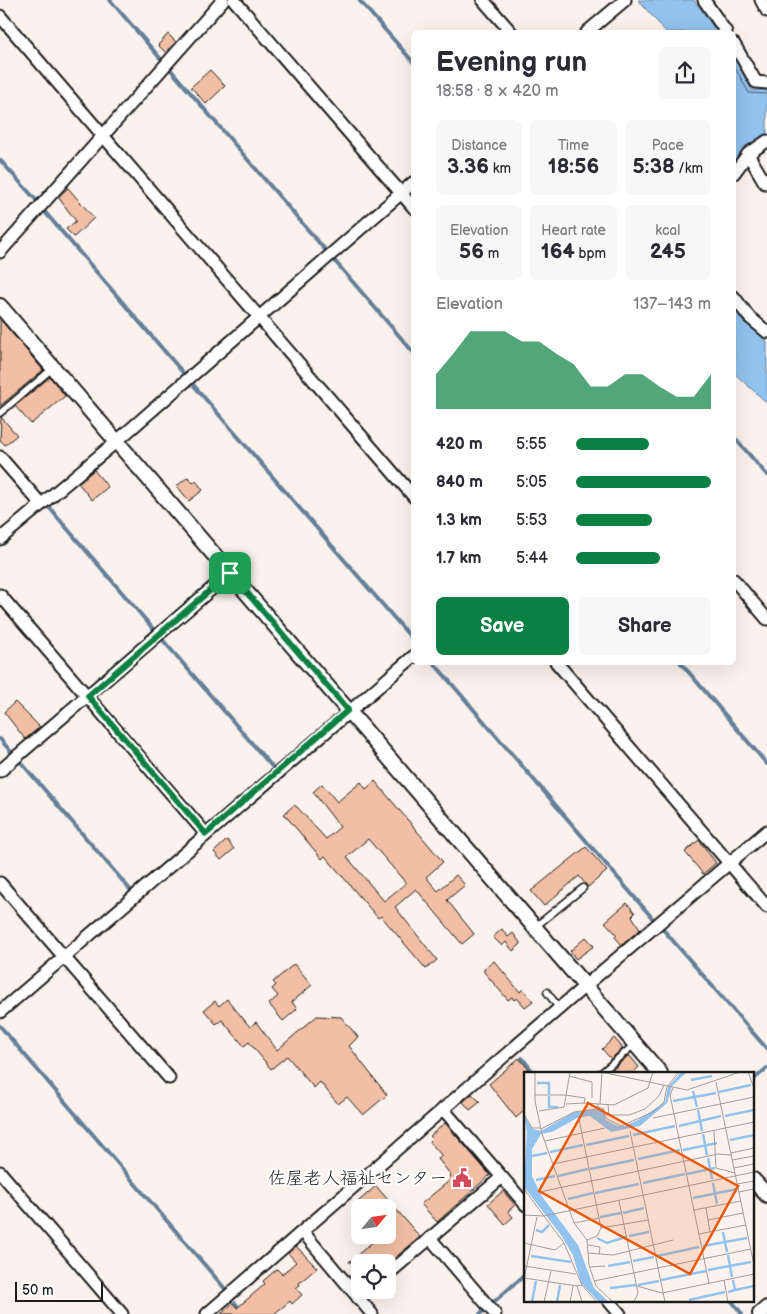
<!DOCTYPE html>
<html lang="en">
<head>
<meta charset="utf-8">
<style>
	:root { --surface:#fff; --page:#f7f7f7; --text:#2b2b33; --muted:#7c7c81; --accent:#0b8043 }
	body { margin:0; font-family:"Balsamiq Sans","Klee One",sans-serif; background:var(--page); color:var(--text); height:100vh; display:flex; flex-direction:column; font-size:19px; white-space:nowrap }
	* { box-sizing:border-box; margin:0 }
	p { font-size:16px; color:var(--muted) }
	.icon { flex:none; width:28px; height:28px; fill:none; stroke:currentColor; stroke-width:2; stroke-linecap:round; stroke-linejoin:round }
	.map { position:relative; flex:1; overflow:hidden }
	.drawer { position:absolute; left:411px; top:30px; width:325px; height:635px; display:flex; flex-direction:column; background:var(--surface); border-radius:8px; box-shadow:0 5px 20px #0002 }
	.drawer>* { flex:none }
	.needle { width:32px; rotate:61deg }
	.tools { position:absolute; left:351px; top:1199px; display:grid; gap:10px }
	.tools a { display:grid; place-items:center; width:45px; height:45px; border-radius:8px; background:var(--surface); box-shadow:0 5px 20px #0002; font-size:25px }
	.scale { position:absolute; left:15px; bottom:12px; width:88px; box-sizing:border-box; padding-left:5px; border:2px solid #1c1c1c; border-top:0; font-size:14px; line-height:18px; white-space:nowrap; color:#1c1c1c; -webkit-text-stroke:4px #fff; paint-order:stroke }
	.pin { position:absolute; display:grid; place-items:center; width:42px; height:42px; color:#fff; margin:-21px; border-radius:10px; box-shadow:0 2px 8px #0006 }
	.round { display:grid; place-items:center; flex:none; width:52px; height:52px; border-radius:8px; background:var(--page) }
	.summary { display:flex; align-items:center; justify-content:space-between; height:85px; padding:0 25px }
	h1 { font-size:28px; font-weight:600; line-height:38px }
	.figures { display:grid; grid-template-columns:repeat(3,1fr); gap:8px; height:85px; padding:5px 25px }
	.figures div { display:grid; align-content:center; border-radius:8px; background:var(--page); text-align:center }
	.figures b { font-size:21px; font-weight:600 }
	.figures small { font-size:14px; font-weight:400 }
	.figures p { font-size:14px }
	.chart { height:140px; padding:10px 25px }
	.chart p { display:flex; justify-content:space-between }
	.chart svg { width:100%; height:90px; margin-top:5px; fill:var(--accent); opacity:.7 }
	.cta { display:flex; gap:10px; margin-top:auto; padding:10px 25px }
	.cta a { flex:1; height:58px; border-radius:8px; background:var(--accent); color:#fff; font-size:20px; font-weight:600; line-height:58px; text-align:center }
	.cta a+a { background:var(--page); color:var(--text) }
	ul { padding:0 25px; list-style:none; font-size:16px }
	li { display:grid; grid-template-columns:80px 60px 1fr; align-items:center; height:38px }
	li i { height:12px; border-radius:6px; background:var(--accent) }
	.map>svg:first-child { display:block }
	.water { fill:#92c2ee; stroke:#63809a }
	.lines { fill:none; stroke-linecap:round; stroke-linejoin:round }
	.shore { stroke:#4b5e70; stroke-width:1 }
	.stream { stroke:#63809a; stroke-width:4 }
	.building { fill:#f2bfa4; stroke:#1c1c1c; fill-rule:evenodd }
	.service-casing { stroke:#1c1c1c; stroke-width:9 }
	.minor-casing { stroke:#1c1c1c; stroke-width:15 }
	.tertiary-casing { stroke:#1c1c1c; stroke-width:18 }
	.service { stroke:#fff; stroke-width:5.5 }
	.minor { stroke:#fff; stroke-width:11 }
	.tertiary { stroke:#fff; stroke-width:14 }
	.route-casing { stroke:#fff; stroke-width:10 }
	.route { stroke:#0b8043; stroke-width:6 }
	.labels { text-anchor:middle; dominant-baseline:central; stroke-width:4.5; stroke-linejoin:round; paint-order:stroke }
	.poi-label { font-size:18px; fill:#1c1c1c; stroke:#fff; text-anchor:end }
	.inset-river { fill:none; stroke:#92c2ee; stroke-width:2.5 }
	.inset-road { fill:none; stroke:#a29c99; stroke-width:1 }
	.view { fill:#e8590c; fill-opacity:0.15; stroke:#e8590c; stroke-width:2.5 }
	.inset-edge { fill:none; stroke:#1c1c1c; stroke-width:2.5 }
</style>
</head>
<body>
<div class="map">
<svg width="767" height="1314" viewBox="0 0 767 1314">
	<rect width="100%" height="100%" fill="#fcf2ed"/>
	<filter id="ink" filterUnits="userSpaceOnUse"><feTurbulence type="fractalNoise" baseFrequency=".02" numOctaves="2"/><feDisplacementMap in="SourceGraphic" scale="10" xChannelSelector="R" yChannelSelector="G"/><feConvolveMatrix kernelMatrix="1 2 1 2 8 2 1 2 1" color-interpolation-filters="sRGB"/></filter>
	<g filter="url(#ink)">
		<g class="water">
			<path d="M 638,0 L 694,0 L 717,32 L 666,32 Z"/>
			<path d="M 734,57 L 752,90 L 767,90 L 767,135 L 745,146 L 734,162 Z"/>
			<path d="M 734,309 L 767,342 L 767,403 L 734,373 Z"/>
		</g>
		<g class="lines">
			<path class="shore" d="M 734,66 L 749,93 L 767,94"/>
			<g class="stream">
				<path d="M 110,0 L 160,58"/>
				<path d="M 359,0 L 414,63"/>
				<path d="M 170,69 L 327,252"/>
				<path d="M 0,160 L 36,200"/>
				<path d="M 44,211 L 185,375"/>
				<path d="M 333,259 L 414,353"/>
				<path d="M 190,381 L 414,641"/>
				<path d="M 734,437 L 767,475"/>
				<path d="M 47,505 L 155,631"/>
				<path d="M 161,638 L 275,770"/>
				<path d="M 433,662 L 654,920"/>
				<path d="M 680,662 L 767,764"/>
				<path d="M 0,739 L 13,754"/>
				<path d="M 19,760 L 133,893"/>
				<path d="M 661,927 L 767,1049"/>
				<path d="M 0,1026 L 227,1291"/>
				<path d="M 522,1058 L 534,1073"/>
				<path d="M 753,1080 L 767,1068"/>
				<path d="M 731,1300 L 742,1314"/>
				<path d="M 235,1303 L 244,1314"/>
				<path d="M 489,1306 L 526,1274"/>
				<path d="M 480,1314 L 484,1310"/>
			</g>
		</g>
		<g class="building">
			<path d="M 168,34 L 176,42 L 165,52 L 158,45 Z"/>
			<path d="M 210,70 L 225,86 L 206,104 L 191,87 Z"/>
			<path d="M 68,188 L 94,218 L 74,237 L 66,229 L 76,221 L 58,197 Z"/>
			<path d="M 0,319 L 43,370 L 0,406 Z"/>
			<path d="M 50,377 L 65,396 L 31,424 L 15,406 Z"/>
			<path d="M 1,417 L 17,435 L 5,445 L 0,440 Z"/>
			<path d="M 94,470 L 108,487 L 92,500 L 78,483 Z"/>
			<path d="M 188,477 L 193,483 L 196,481 L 203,490 L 189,501 L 177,486 Z"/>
			<path d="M 15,702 L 40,727 L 25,739 L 4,712 Z"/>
			<path d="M 375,781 L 443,862 L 426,877 L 438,891 L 456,875 L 465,885 L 447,900 L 474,934 L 462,944 L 416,889 L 395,907 L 437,960 L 426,969 L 381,916 L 378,918 L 325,856 L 322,859 L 284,814 L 294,805 L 297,807 L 326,839 L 340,827 L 313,792 L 322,784 L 337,802 L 361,782 L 366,789 ZM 368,839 L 406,883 L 384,901 L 347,857 Z"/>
			<path d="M 227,840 L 234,849 L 221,860 L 214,852 Z"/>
			<path d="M 699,840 L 716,863 L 703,874 L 685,852 Z"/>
			<path d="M 586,847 L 607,871 L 588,887 L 579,876 L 544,906 L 531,891 Z"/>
			<path d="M 627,903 L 635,913 L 632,916 L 640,929 L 622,945 L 615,937 L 617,935 L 605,922 Z"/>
			<path d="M 502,929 L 508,937 L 513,933 L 521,944 L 513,951 L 506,942 L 502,946 L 493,937 Z"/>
			<path d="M 586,937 L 594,946 L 576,959 L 570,951 Z"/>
			<path d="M 494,961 L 520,992 L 523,989 L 533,1001 L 525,1007 L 517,998 L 514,1000 L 512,997 L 508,1000 L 484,972 L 484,969 Z"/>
			<path d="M 294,964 L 312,985 L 292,1002 L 297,1009 L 283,1021 L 269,1004 L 278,996 L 272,989 L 276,985 L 273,982 Z"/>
			<path d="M 227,999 L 250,1027 L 256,1022 L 277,1050 L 317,1016 L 341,1017 L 358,1037 L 349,1046 L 387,1095 L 363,1115 L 347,1097 L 338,1104 L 320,1082 L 314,1088 L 287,1056 L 271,1069 L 249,1042 L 244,1046 L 222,1020 L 216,1024 L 204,1010 L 215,1001 L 219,1006 Z"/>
			<path d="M 614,1038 L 623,1048 L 611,1059 L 602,1049 Z"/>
			<path d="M 629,1055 L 639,1067 L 633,1073 L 609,1073 Z"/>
			<path d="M 519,1058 L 532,1073 L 526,1073 L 526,1109 L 516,1118 L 489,1084 Z"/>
			<path d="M 472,1094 L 480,1102 L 470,1110 L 463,1102 Z"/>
			<path d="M 445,1123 L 490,1175 L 437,1222 L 421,1204 L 449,1181 L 451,1175 L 438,1159 L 442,1156 L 429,1141 L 432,1138 L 430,1136 Z"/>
			<path d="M 376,1186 L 420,1237 L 390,1262 L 349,1262 L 381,1235 L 388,1235 L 388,1208 L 351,1208 Z"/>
			<path d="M 503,1191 L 515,1205 L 508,1211 L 513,1217 L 505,1224 L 488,1204 Z"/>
			<path d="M 296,1246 L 317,1268 L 299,1283 L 300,1285 L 296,1288 L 302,1295 L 292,1304 L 290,1301 L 274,1314 L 221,1314 L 233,1303 L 237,1308 L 265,1284 L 263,1281 L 277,1269 L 282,1274 L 296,1262 L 288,1253 Z"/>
		</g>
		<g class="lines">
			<g class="service-casing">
				<g id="service">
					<path d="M 0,413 L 53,368"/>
					<path d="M 535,927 L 583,888"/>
					<path d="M 547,992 L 559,1008"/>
					<path d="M 601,1073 L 635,1044"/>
				</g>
			</g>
			<g class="minor-casing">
				<g id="minor">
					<path d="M 234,0 L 414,208"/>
					<path d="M 483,0 L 511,32"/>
					<path d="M 704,0 L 726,32"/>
					<path d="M 761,0 L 767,11"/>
					<path d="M 0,16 L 414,497"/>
					<path d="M 587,32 L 625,0"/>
					<path d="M 734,44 L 756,82 L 767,83"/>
					<path d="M 767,141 L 748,154 L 765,183 L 767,182"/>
					<path d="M 734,173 L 748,154"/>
					<path d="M 0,252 L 223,0"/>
					<path d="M 734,297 L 749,317 L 767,332"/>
					<path d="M 0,457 L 41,504"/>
					<path d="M 0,539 L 117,441 L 414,182"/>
					<path d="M 734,580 L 767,619"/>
					<path d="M 0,595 L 206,834"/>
					<path d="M 556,662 L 767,907"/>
					<path d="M 0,771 L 230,573"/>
					<path d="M 0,883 L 169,1078"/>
					<path d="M 0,1012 L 414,656"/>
					<path d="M 443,1109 L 526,1205"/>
					<path d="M 0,1172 L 122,1314"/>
					<path d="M 303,1232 L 372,1314"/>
					<path d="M 430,1238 L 495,1314"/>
					<path d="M 388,1274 L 502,1177"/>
					<path d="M 358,1298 L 368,1290"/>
					<path d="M 608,1300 L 620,1314"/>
					<path d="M 207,1314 L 585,986 L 767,831"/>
				</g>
			</g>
			<g class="tertiary-casing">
				<g id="tertiary">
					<path d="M 0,306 L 660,1073"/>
					<path d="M 753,1180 L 767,1195"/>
					<path d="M 760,1314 L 767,1308"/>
				</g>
			</g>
			<use href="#service" class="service"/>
			<use href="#minor" class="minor"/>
			<use href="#tertiary" class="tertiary"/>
		</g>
	</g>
	<g class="lines" filter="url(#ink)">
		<g class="route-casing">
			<path id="route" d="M 230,573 L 348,710 L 206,834 L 88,696 Z"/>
		</g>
		<use href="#route" class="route"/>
	</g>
	<defs>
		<g id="civic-bare" transform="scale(1.5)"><path d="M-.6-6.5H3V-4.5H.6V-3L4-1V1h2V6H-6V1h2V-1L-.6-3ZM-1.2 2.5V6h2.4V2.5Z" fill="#d1495b" stroke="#fff" stroke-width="2.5" paint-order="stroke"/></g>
	</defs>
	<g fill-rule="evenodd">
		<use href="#civic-bare" x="462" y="1178"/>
	</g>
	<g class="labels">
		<g class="poi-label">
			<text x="447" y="1178">佐屋老人福祉センター</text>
		</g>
	</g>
	<g transform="translate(524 1072)">
		<rect width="230" height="230" fill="#fcf2ed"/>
		<path d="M 157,0 L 163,0 L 148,14 L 143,31 L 116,54 L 87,60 L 66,44 L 53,46 L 28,60 L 17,62 L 8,77 L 8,104 L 17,123 L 54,173 L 70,216 L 85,230 L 75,230 L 57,211 L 49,183 L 37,163 L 0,115 L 3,60 L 0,44 L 9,57 L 17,59 L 50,40 L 79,37 L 82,48 L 94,54 L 101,54 L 114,48 L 141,30 L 144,15 Z" fill="#92c2ee"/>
		<path class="inset-river" d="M 167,8 L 188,4M 13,11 L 25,11 L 25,22M 169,19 L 173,35M 195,20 L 227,13M 25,24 L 25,35 L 34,35M 149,29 L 192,21M 174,38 L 178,59M 201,44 L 230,38M 155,54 L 197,44M 179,62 L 183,83M 109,63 L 151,54M 206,68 L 230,63M 62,73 L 105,64M 159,78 L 193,71M 26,80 L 59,73M 8,84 L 23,81M 184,86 L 188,107M 114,87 L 156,78M 66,97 L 110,88M 163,102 L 191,96M 34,104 L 64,97M 12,108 L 31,104M 119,111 L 161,102M 189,111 L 193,132M 71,121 L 115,112M 169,126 L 213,117M 44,127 L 69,121M 99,141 L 120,136M 76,145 L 97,141M 12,158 L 18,160 L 25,153M 199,160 L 203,180M 105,164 L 125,160M 73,166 L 83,171 L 102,165M 179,174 L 223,166M 204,183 L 208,205M 7,184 L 47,190M 133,184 L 175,175M 109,189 L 130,185M 84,194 L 106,190M 184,198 L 227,190M 137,208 L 182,199M 114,213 L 135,209M 86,216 L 112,213M 211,218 L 230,214M 204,220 L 211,218 L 209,208M 165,228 L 201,220M 8,230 L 12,209M 33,230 L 36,213"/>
		<path class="inset-road" d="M 11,0 L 11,29 L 18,62 L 50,151 L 63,168 L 65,193 L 72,214 L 89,230M 77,0 L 163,18 L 216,0M 224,0 L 230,16M 45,4 L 68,10 L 68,26M 192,10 L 230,193M 149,16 L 146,23 L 185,211M 11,23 L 41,23 L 61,26 L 60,31 L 90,33 L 124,16 L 129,0M 42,32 L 60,31M 76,32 L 78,0M 74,35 L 80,37 L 80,43 L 85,43 L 84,33M 15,39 L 40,35 L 46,0M 0,42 L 8,56 L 16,56M 80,43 L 83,47 L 97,54 L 129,40 L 140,30 L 143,15 L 155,0M 85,43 L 105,43 L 121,37 L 135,24 L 140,13M 129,46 L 230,25M 55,47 L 77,156 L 124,148M 17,57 L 50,40 L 73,37 L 74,32M 106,59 L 141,230M 190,59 L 192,96 L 211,101M 21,69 L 81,56M 207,81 L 230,76M 208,88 L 230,84M 29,92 L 230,50M 210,96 L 230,92M 213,112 L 230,109M 0,117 L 40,171 L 31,178 L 0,171M 16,120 L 194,82 L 207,83M 215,120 L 230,117M 95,129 L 114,221 L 110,230M 182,136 L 186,160M 170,138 L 217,129M 0,143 L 20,144 L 230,100M 184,148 L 219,141M 50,151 L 75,146M 175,162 L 222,153M 63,168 L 73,164 L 77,156M 40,171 L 58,213M 64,173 L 76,175 L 75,182M 64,181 L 89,183 L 149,168M 0,194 L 52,202M 66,195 L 81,194M 0,206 L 53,214 L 58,230M 0,207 L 13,145M 200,208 L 204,230M 70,209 L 227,177M 53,214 L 58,213 L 73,230M 113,214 L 138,221 L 230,202M 20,230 L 27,199M 46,230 L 49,214"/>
		<path class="view" d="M 64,31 L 214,114 L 166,202 L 15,119 Z"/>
		<rect width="230" height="230" class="inset-edge"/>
	</g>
</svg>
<div class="tools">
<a><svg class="needle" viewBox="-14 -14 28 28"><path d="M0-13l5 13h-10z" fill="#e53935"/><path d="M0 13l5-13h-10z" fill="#7c7c81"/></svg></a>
<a><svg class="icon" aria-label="locate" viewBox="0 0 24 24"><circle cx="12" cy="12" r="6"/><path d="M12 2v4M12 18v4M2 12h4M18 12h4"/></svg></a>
</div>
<div class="scale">50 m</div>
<div class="pin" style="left:230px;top:573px;background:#1e9e55"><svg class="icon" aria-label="arrive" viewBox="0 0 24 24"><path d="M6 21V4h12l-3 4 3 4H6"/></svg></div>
<section class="drawer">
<div class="summary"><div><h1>Evening run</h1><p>18:58 · 8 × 420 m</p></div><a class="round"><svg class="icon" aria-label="share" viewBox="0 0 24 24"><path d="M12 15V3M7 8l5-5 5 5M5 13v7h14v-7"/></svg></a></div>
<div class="figures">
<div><p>Distance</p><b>3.36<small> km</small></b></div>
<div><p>Time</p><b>18:56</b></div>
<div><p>Pace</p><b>5:38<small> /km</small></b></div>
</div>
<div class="figures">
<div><p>Elevation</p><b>56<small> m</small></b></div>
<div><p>Heart rate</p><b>164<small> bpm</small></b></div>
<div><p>kcal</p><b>245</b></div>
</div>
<div class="chart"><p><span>Elevation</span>137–143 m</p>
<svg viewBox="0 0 160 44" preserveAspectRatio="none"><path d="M0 44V27L10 17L20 6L30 6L40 6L50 11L60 11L70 17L80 22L90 33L100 33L110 27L120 27L130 33L140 38L150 38L160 27V44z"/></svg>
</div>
<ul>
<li><b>420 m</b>5:55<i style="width:54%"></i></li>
<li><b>840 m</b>5:05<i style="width:100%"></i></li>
<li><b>1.3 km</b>5:53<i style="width:56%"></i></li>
<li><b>1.7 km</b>5:44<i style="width:62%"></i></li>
</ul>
<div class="cta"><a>Save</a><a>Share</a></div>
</section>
</div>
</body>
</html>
